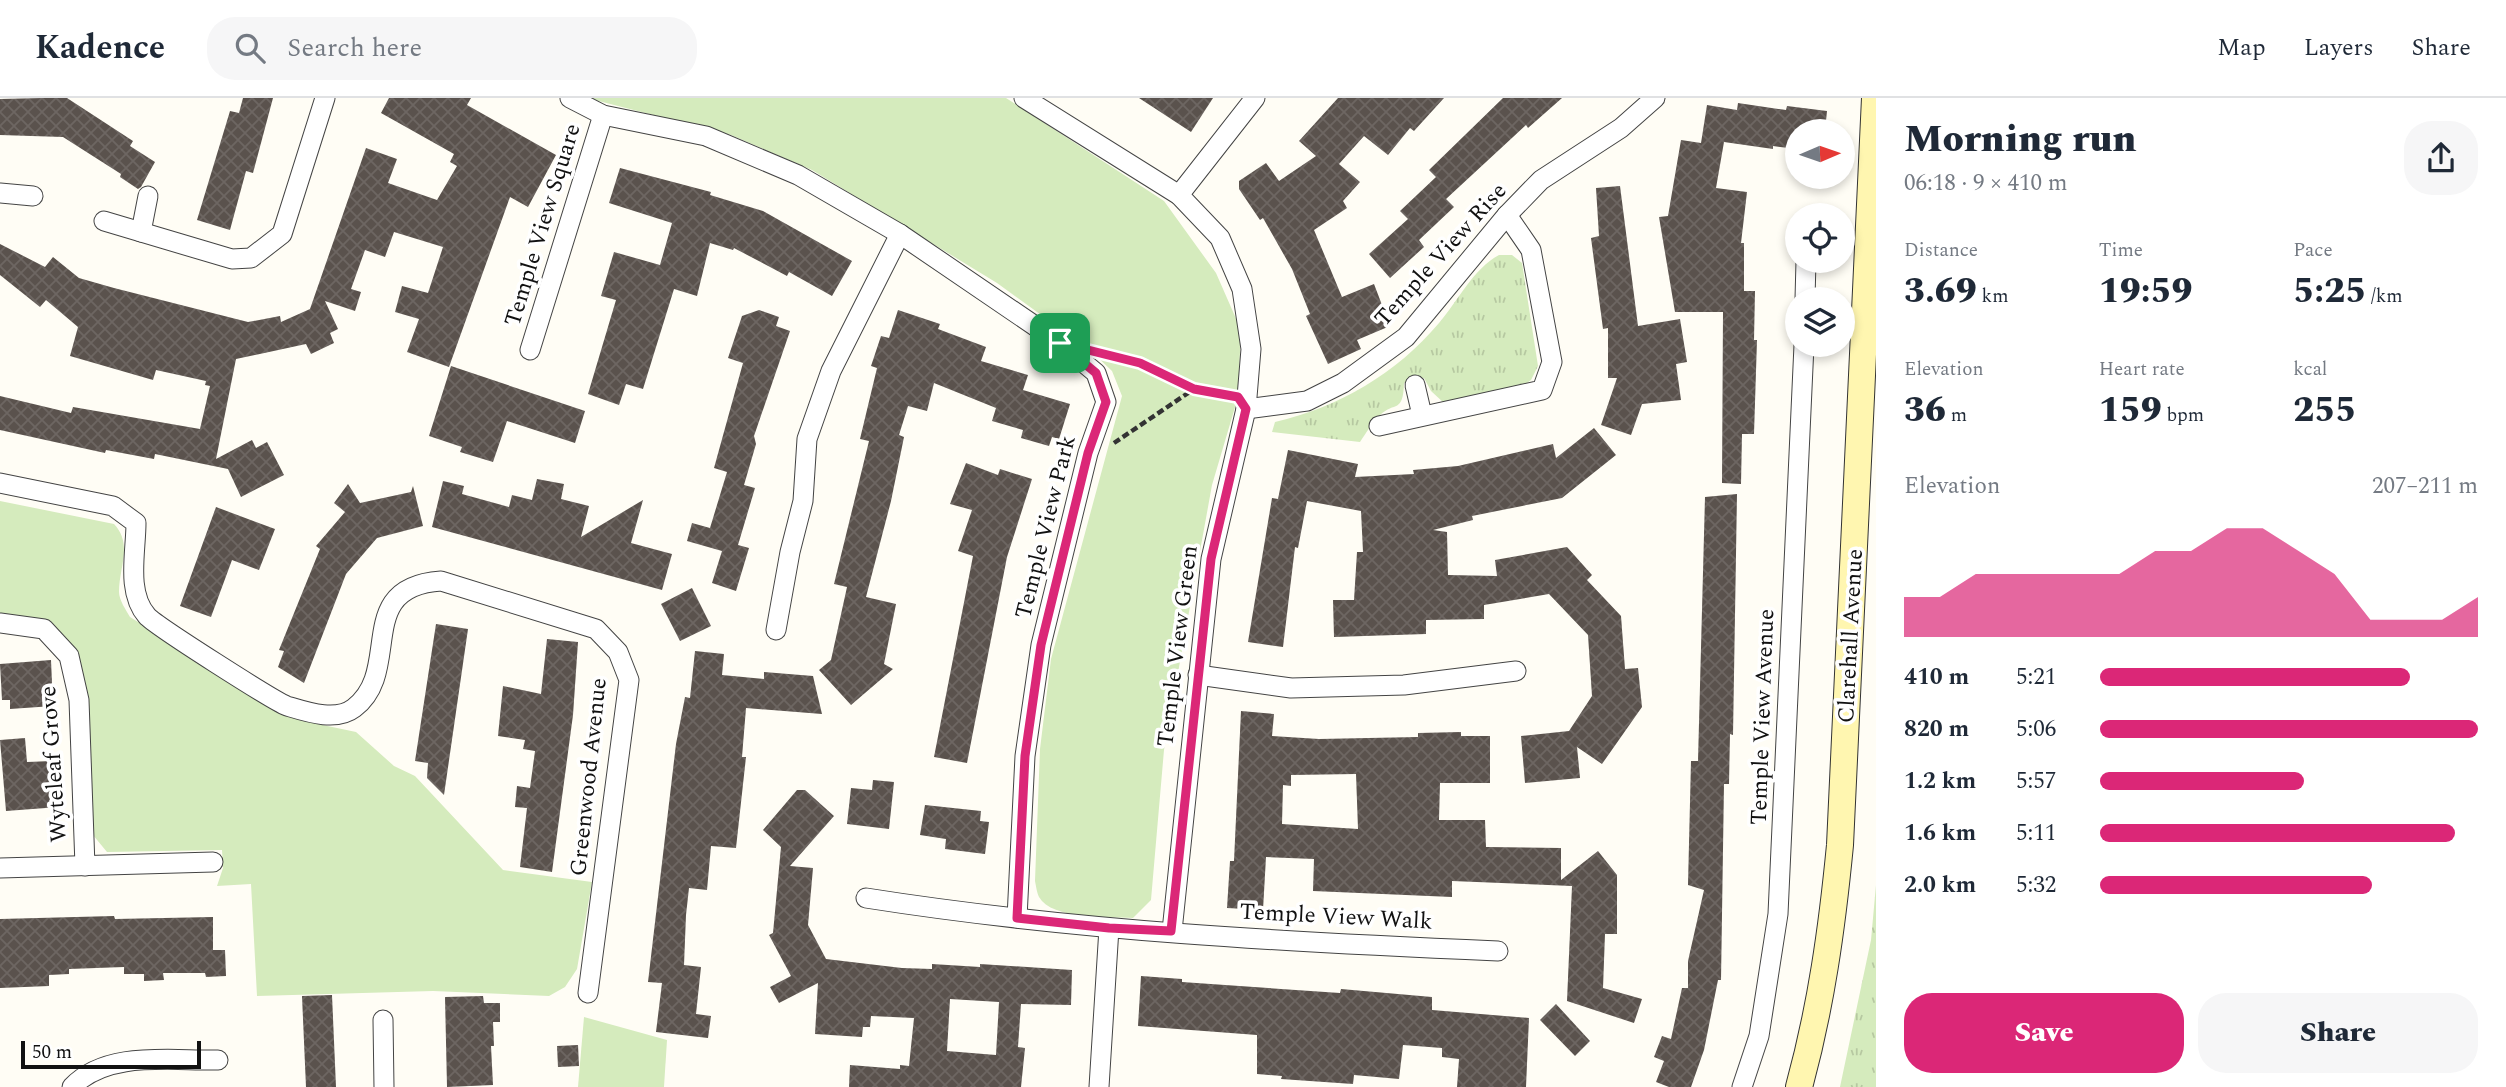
<!DOCTYPE html>
<html lang="en">
<head>
<meta charset="utf-8">
<style>
	:root { --surface:#fff; --page:#f6f6f7; --text:#1f2937; --muted:#747a83; --line:#e0e1e3; --accent:#db2777 }
	body { margin:0; font-family:Spectral,serif; background:var(--page); color:var(--text); height:100vh; display:flex; flex-direction:column; font-size:26px; white-space:nowrap }
	* { box-sizing:border-box; margin:0 }
	p { font-size:23px; color:var(--muted) }
	.icon { flex:none; width:38px; height:38px; fill:none; stroke:currentColor; stroke-width:2; stroke-linecap:round; stroke-linejoin:round }
	.map { position:relative; flex:1; overflow:hidden }
	.details { display:flex; flex-direction:column; background:var(--surface); width:630px }
	.details>* { flex:none }
	.needle { width:46px; rotate:88deg }
	.tools { position:absolute; left:1785px; top:21px; display:grid; gap:14px }
	.tools a { display:grid; place-items:center; width:70px; height:70px; border-radius:50%; background:var(--surface); box-shadow:0 4px 10px #0003; font-size:35px }
	.scale { position:absolute; left:21px; bottom:18px; width:180px; box-sizing:border-box; padding-left:7px; border:4px solid #111; border-top:0; font-size:19px; line-height:24px; white-space:nowrap; color:#111; -webkit-text-stroke:5px #fff; paint-order:stroke }
	.pin { position:absolute; display:grid; place-items:center; width:60px; height:60px; color:#fff; margin:-30px; border-radius:14px; box-shadow:0 4px 10px #0006 }
	.round { display:grid; place-items:center; flex:none; width:74px; height:74px; border-radius:28px; background:var(--page) }
	.head { display:flex; align-items:center; justify-content:space-between; height:119px; padding:0 28px }
	h1 { font-size:38px; font-weight:800; line-height:52px }
	.figures { display:grid; grid-template-columns:repeat(3,1fr); gap:10px; height:119px; padding:7px 28px }
	.figures div { display:grid; align-content:center }
	.figures b { font-size:35px; font-weight:800 }
	.figures small { font-size:19px; font-weight:400 }
	.figures p { font-size:19px }
	.chart { height:196px; padding:14px 28px }
	.chart p { display:flex; justify-content:space-between }
	.chart svg { width:100%; height:126px; margin-top:7px; fill:var(--accent); opacity:.7 }
	.primary-button { display:flex; gap:14px; margin-top:auto; padding:14px 28px }
	.primary-button a { flex:1; height:80px; border-radius:28px; background:var(--accent); color:#fff; font-size:28px; font-weight:800; line-height:80px; text-align:center }
	.primary-button a+a { background:var(--page); color:var(--text) }
	ul { padding:0 28px; list-style:none; font-size:23px }
	li { display:grid; grid-template-columns:112px 84px 1fr; align-items:center; height:52px }
	li i { height:18px; border-radius:9px; background:var(--accent) }
	header { display:flex; align-items:center; gap:42px; box-sizing:border-box; height:98px; padding:0 35px; background:var(--surface); border-bottom:2px solid var(--line) }
	header strong { font-size:33px }
	nav { display:flex; gap:38px; margin-inline-start:auto; font-size:24px }
	.search { width:490px; height:63px; background:var(--page); display:flex; align-items:center; gap:18px; box-sizing:border-box; padding:0 24px; border-radius:28px; color:var(--muted); font-size:26px }
	main { display:flex; flex:1; min-height:0 }
	.map>svg:first-child { display:block }
	.grass { fill:url(#grass-tufts) }
	.park { fill:#d5ebbd }
	.building { fill:url(#building-cross-hatch); fill-rule:evenodd }
	.lines { fill:none; stroke-linecap:round; stroke-linejoin:round }
	.minor-casing { stroke:#444; stroke-width:21 }
	.secondary-casing { stroke:#333; stroke-width:28 }
	.path { stroke:#333; stroke-width:4.5; stroke-dasharray:7 3.5; stroke-linecap:butt }
	.minor { stroke:#fff; stroke-width:19 }
	.secondary { stroke:#fff6b0; stroke-width:26 }
	.route-casing { stroke:#fff; stroke-width:14 }
	.route { stroke:#db2777; stroke-width:9 }
	.labels { text-anchor:middle; dominant-baseline:central; stroke-width:7; stroke-linejoin:round; paint-order:stroke }
	.street-label { font-size:23px; fill:#111; stroke:#fff }
</style>
</head>
<body>
<header>
<strong>Kadence</strong>
<div class="search"><svg class="icon" aria-label="search" viewBox="0 0 24 24"><circle cx="10" cy="10" r="6"/><path d="M15 15l6 6"/></svg>Search here</div>
<nav><a>Map</a><a>Layers</a><a>Share</a></nav>
</header>
<main>
<div class="map">
<svg width="1876" height="989" viewBox="0 0 1876 989">
	<defs>
		<pattern id="grass-tufts" width="24" height="20" patternUnits="userSpaceOnUse" patternTransform="scale(1.75)"><rect width="24" height="20" fill="#d5ebbd"/><path d="M3 7l-1-3M5 7V3M7 7l1-3M15 17l-1-3M17 17v-4M19 17l1-3" fill="none" stroke="#b6c8a1"/></pattern>
		<pattern id="building-cross-hatch" width="8" height="8" patternUnits="userSpaceOnUse" patternTransform="scale(1.75)"><rect width="8" height="8" fill="#5a524d"/><path d="M0 0l8 8M0 8l8-8" fill="none" stroke="#6d6662"/></pattern>
	</defs>
	<rect width="100%" height="100%" fill="#fffdf5"/>
	<g class="grass">
		<path d="M 1499,157 L 1512,157 L 1522,165 L 1538,268 L 1531,282 L 1523,288 L 1444,305 L 1431,293 L 1424,280 L 1404,285 C 1403,316 1395,303 1380,317 C 1373,324 1366,335 1360,344 L 1272,334 L 1275,324 C 1339,309 1396,276 1439,225 C 1458,203 1473,171 1499,157 Z"/>
		<path d="M 1876,787 L 1876,989 L 1840,989 L 1871,842 Z"/>
	</g>
	<g class="park">
		<path d="M 587,0 L 1006,0 L 1164,103 L 1216,175 L 1241,232 L 1238,299 L 1212,387 L 1164,652 L 1151,802 L 1133,820 C 1110,819 1052,822 1039,799 C 1037,795 1036,788 1035,783 L 1040,651 L 1051,561 L 1122,298 L 1112,273 L 1091,253 L 997,185 L 812,72 L 731,37 Z"/>
		<path d="M 0,403 L 114,426 C 133,446 119,469 119,494 C 119,502 126,512 130,519 L 273,608 L 318,626 L 356,634 L 394,668 L 415,678 L 503,772 L 592,784 L 577,871 L 565,889 L 549,898 L 433,893 L 257,898 L 251,786 L 217,788 L 223,770 L 222,752 L 107,754 L 74,714 L 75,613 L 67,561 L 38,531 L 0,517 Z"/>
		<path d="M 584,919 L 667,942 L 664,989 L 578,989 Z"/>
	</g>
	<g class="building">
		<path d="M 43,0 L 67,0 L 133,43 L 130,48 L 155,64 L 141,89 L 138,91 L 120,79 L 121,76 L 63,39 L 0,37 L 0,1 Z"/>
		<path d="M 243,0 L 273,0 L 253,75 L 246,73 L 230,132 L 197,122 L 230,13 L 239,15 Z"/>
		<path d="M 389,0 L 471,0 L 467,7 L 556,57 L 528,109 L 510,99 L 449,269 L 407,254 L 419,221 L 395,214 L 402,188 L 428,195 L 443,149 L 394,134 L 385,159 L 365,152 L 351,191 L 361,194 L 355,213 L 325,203 L 338,231 L 330,235 L 334,245 L 311,256 L 306,246 L 236,261 L 216,361 L 252,342 L 256,350 L 267,344 L 284,377 L 241,399 L 228,371 L 155,356 L 154,361 L 106,352 L 105,355 L 0,332 L 0,298 L 71,315 L 73,309 L 200,331 L 210,288 L 205,287 L 206,283 L 156,272 L 153,282 L 70,258 L 78,229 L 46,202 L 40,209 L 0,177 L 0,146 L 45,169 L 53,159 L 79,180 L 114,190 L 248,224 L 280,218 L 281,224 L 310,211 L 366,50 L 397,61 L 388,85 L 437,102 L 457,68 L 450,64 L 454,56 L 381,15 Z"/>
		<path d="M 1139,0 L 1213,0 L 1191,34 Z"/>
		<path d="M 1338,0 L 1444,0 L 1414,33 L 1410,30 L 1388,57 L 1364,38 L 1339,66 L 1360,84 L 1343,103 L 1347,110 L 1314,132 L 1342,199 L 1374,186 L 1390,228 L 1357,242 L 1361,251 L 1328,266 L 1306,218 L 1310,216 L 1292,171 L 1263,120 L 1260,122 L 1239,91 L 1239,83 L 1266,65 L 1279,83 L 1316,58 L 1299,43 Z"/>
		<path d="M 1503,0 L 1562,0 L 1528,30 L 1526,27 L 1446,101 L 1454,109 L 1419,142 L 1424,149 L 1390,180 L 1369,156 L 1408,121 L 1400,113 L 1436,79 L 1429,72 Z"/>
		<path d="M 1738,5 L 1786,12 L 1787,8 L 1827,13 L 1825,33 L 1797,33 L 1797,51 L 1773,48 L 1773,51 L 1724,44 L 1716,90 L 1747,94 L 1741,145 L 1744,145 L 1744,193 L 1755,193 L 1754,242 L 1757,242 L 1754,336 L 1742,336 L 1741,386 L 1722,385 L 1723,214 L 1675,214 L 1659,119 L 1668,118 L 1681,42 L 1701,45 L 1707,7 L 1737,12 Z"/>
		<path d="M 620,70 L 711,94 L 710,97 L 763,113 L 852,163 L 832,198 L 789,174 L 787,178 L 734,150 L 733,152 L 710,145 L 697,198 L 674,191 L 643,291 L 626,286 L 619,307 L 588,296 L 616,202 L 601,198 L 614,154 L 660,167 L 672,125 L 609,105 Z"/>
		<path d="M 1620,88 L 1638,228 L 1680,221 L 1687,264 L 1676,266 L 1681,302 L 1642,306 L 1631,337 L 1601,327 L 1617,280 L 1608,280 L 1608,230 L 1603,231 L 1591,140 L 1599,138 L 1596,90 Z"/>
		<path d="M 759,212 L 779,219 L 776,228 L 790,233 L 754,338 L 756,346 L 744,387 L 755,390 L 738,447 L 749,450 L 736,493 L 712,485 L 722,453 L 687,443 L 692,425 L 710,430 L 727,374 L 714,370 L 743,265 L 728,260 L 742,218 Z"/>
		<path d="M 898,212 L 940,226 L 938,231 L 986,249 L 981,263 L 1028,277 L 1023,292 L 1070,306 L 1059,341 L 1052,339 L 1049,348 L 1021,340 L 1023,332 L 992,323 L 996,310 L 934,285 L 927,313 L 908,308 L 899,337 L 904,339 L 891,403 L 866,499 L 896,506 L 884,566 L 893,571 L 851,607 L 819,572 L 831,562 L 847,489 L 834,486 L 869,343 L 860,341 L 877,270 L 871,268 L 881,238 L 889,240 Z"/>
		<path d="M 451,268 L 585,313 L 575,345 L 507,323 L 493,364 L 460,354 L 462,349 L 429,338 Z"/>
		<path d="M 1594,330 L 1616,357 L 1562,400 L 1472,418 L 1473,422 L 1433,432 L 1447,434 L 1448,477 L 1497,478 L 1495,462 L 1567,449 L 1592,477 L 1587,482 L 1621,518 L 1625,571 L 1638,570 L 1642,609 L 1602,666 L 1577,649 L 1580,680 L 1525,685 L 1521,638 L 1569,633 L 1592,598 L 1588,537 L 1549,496 L 1484,507 L 1484,521 L 1426,522 L 1426,536 L 1334,539 L 1333,502 L 1354,502 L 1357,454 L 1363,454 L 1361,413 L 1307,403 L 1298,450 L 1295,449 L 1283,549 L 1248,544 L 1272,400 L 1278,401 L 1288,352 L 1358,366 L 1355,379 L 1414,376 L 1413,372 L 1458,368 L 1553,346 L 1556,360 Z"/>
		<path d="M 966,365 L 998,377 L 1000,371 L 1032,381 L 1007,459 L 967,665 L 934,659 L 973,458 L 958,453 L 972,412 L 950,406 Z"/>
		<path d="M 537,381 L 564,386 L 561,401 L 589,408 L 581,439 L 643,402 L 631,445 L 672,456 L 662,492 L 432,429 L 443,383 L 464,388 L 462,396 L 509,409 L 512,397 L 532,402 Z"/>
		<path d="M 348,386 L 360,405 L 411,394 L 413,388 L 423,428 L 377,440 L 346,476 L 304,585 L 278,569 L 284,553 L 279,552 L 320,451 L 316,448 L 345,414 L 334,405 Z"/>
		<path d="M 1737,396 L 1733,637 L 1730,636 L 1729,686 L 1724,686 L 1721,882 L 1718,882 L 1704,952 L 1691,989 L 1669,989 L 1656,984 L 1664,963 L 1654,959 L 1662,938 L 1671,941 L 1682,890 L 1688,890 L 1688,863 L 1704,792 L 1688,787 L 1691,663 L 1698,663 L 1705,399 Z"/>
		<path d="M 216,409 L 275,431 L 259,472 L 232,462 L 211,519 L 180,508 Z"/>
		<path d="M 692,490 L 711,528 L 680,543 L 661,506 Z"/>
		<path d="M 436,526 L 468,531 L 444,697 L 427,680 L 428,665 L 415,663 Z"/>
		<path d="M 547,541 L 578,544 L 573,617 L 552,774 L 520,769 L 527,710 L 515,709 L 517,688 L 530,690 L 535,653 L 523,651 L 525,642 L 498,638 L 503,588 L 541,596 Z"/>
		<path d="M 695,553 L 724,556 L 722,577 L 764,581 L 764,574 L 813,578 L 822,616 L 746,610 L 742,659 L 746,659 L 736,750 L 711,748 L 707,792 L 689,790 L 686,817 L 684,867 L 701,869 L 696,916 L 711,918 L 708,940 L 656,934 L 662,885 L 648,884 L 676,646 L 685,599 L 690,600 Z"/>
		<path d="M 51,562 L 53,608 L 10,611 L 10,602 L 2,602 L 0,566 Z"/>
		<path d="M 1241,613 L 1274,616 L 1272,638 L 1319,641 L 1418,639 L 1418,635 L 1461,634 L 1461,638 L 1490,638 L 1490,685 L 1440,685 L 1439,722 L 1485,722 L 1486,749 L 1561,750 L 1561,782 L 1598,753 L 1617,777 L 1617,836 L 1605,836 L 1603,890 L 1642,901 L 1634,925 L 1567,903 L 1572,788 L 1452,783 L 1452,799 L 1313,793 L 1314,761 L 1266,759 L 1263,812 L 1227,810 L 1230,763 L 1234,763 ZM 1356,676 L 1358,731 L 1282,726 L 1283,687 L 1291,688 L 1291,677 Z"/>
		<path d="M 25,640 L 27,664 L 52,663 L 52,672 L 57,672 L 59,709 L 6,713 L 0,642 Z"/>
		<path d="M 873,682 L 894,684 L 889,731 L 847,726 L 851,690 L 872,692 Z"/>
		<path d="M 797,692 L 805,692 L 834,718 L 790,768 L 813,770 L 808,827 L 826,861 L 902,870 L 932,871 L 932,866 L 980,869 L 980,866 L 1072,872 L 1071,907 L 1021,906 L 1018,949 L 1025,950 L 1021,989 L 849,989 L 850,967 L 900,971 L 900,967 L 909,968 L 914,920 L 871,918 L 870,929 L 863,929 L 862,939 L 815,936 L 818,885 L 779,905 L 770,889 L 791,878 L 769,837 L 773,835 L 781,749 L 763,732 ZM 950,901 L 999,904 L 996,957 L 947,953 Z"/>
		<path d="M 925,707 L 981,713 L 980,723 L 989,724 L 985,756 L 945,751 L 946,741 L 920,737 Z"/>
		<path d="M 114,818 L 115,821 L 213,819 L 213,852 L 225,852 L 226,878 L 206,879 L 205,875 L 163,875 L 164,882 L 144,883 L 144,876 L 124,876 L 124,869 L 69,871 L 69,876 L 49,877 L 49,888 L 0,890 L 0,821 Z"/>
		<path d="M 1141,878 L 1182,881 L 1182,884 L 1340,895 L 1341,891 L 1432,899 L 1432,912 L 1529,920 L 1526,989 L 1457,989 L 1459,961 L 1442,959 L 1442,950 L 1403,947 L 1399,981 L 1354,977 L 1353,986 L 1281,981 L 1282,978 L 1257,976 L 1257,937 L 1138,928 Z"/>
		<path d="M 332,897 L 336,989 L 306,989 L 302,898 Z"/>
		<path d="M 483,898 L 484,905 L 500,905 L 500,924 L 493,924 L 494,948 L 491,948 L 493,987 L 447,989 L 445,899 Z"/>
		<path d="M 1556,906 L 1590,943 L 1575,958 L 1540,922 Z"/>
		<path d="M 578,947 L 579,968 L 558,969 L 557,948 Z"/>
	</g>
	<g class="lines">
		<g class="minor-casing">
			<g id="minor">
				<path d="M 570,0 L 603,17 L 706,38 L 798,77 L 900,136 L 1060,245 L 1096,275 L 1106,304 L 1088,355 L 1041,547 L 1025,658 L 1017,820"/>
				<path d="M 1024,0 L 1179,97 L 1220,140 L 1242,191 L 1251,251 L 1246,311 L 1211,461 L 1172,833"/>
				<path d="M 0,95 L 33,98"/>
				<path d="M 1179,97 L 1255,0"/>
				<path d="M 104,123 L 232,161 L 251,160 L 282,136 L 325,0"/>
				<path d="M 141,134 L 148,98"/>
				<path d="M 1805,201 L 1806,163"/>
				<path d="M 530,252 L 603,17"/>
				<path d="M 1415,287 L 1422,317"/>
				<path d="M 1246,311 L 1307,303 L 1343,285 L 1406,239 L 1507,117 L 1541,82 L 1621,30 L 1655,0"/>
				<path d="M 1379,328 L 1542,292 L 1552,264 L 1531,152 L 1507,117"/>
				<path d="M 0,385 L 113,408 L 136,425 C 136,454 126,494 147,518 C 156,528 274,603 287,608 C 307,614 336,624 354,610 C 404,572 352,489 441,483 L 596,531 L 618,554 L 629,582 L 588,895"/>
				<path d="M 0,525 L 44,531 L 69,558 L 79,602 L 85,768"/>
				<path d="M 776,532 L 790,454 L 803,403 L 807,341 L 831,273 L 900,136"/>
				<path d="M 1198,577 L 1291,590 L 1404,587 L 1516,573"/>
				<path d="M 0,770 L 213,764"/>
				<path d="M 866,800 C 1075,833 1287,844 1498,853"/>
				<path d="M 383,922 L 384,989"/>
				<path d="M 72,989 C 107,952 171,963 218,962"/>
				<path d="M 1099,989 L 1109,830"/>
				<path d="M 1742,989 L 1759,938 L 1778,816 L 1804,247"/>
			</g>
		</g>
		<g class="secondary-casing">
			<path id="secondary" d="M 1799,989 C 1821,909 1832,830 1840,747 L 1875,0"/>
		</g>
		<g class="path">
			<path d="M 1107,257 L 1140,265 L 1194,291 L 1227,297"/>
			<path d="M 1114,345 L 1194,291"/>
		</g>
		<use href="#minor" class="minor"/>
		<use href="#secondary" class="secondary"/>
	</g>
	<g class="lines">
		<g class="route-casing">
			<path id="route" d="M 1060,245 L 1140,265 L 1194,291 L 1238,299 L 1246,311 L 1211,461 L 1171,833 L 1109,830 L 1017,820 L 1025,658 L 1041,547 L 1088,355 L 1106,304 L 1096,275 Z"/>
		</g>
		<use href="#route" class="route"/>
	</g>
	<g class="labels">
		<g class="street-label">
			<text transform="translate(543 127) rotate(-73)">Temple View Square</text>
			<text transform="translate(1441 157) rotate(-48)">Temple View Rise</text>
			<text transform="translate(1046 429) rotate(-76)">Temple View Park</text>
			<text transform="translate(1851 538) rotate(-87)">Clarehall Avenue</text>
			<text transform="translate(1178 548) rotate(-83)">Temple View Green</text>
			<text transform="translate(1763 619) rotate(-88)">Temple View Avenue</text>
			<text transform="translate(54 666) rotate(-94)">Wyteleaf Grove</text>
			<text transform="translate(589 679) rotate(-84)">Greenwood Avenue</text>
			<text transform="translate(1336 819) rotate(3)">Temple View Walk</text>
		</g>
	</g>
</svg>
<div class="tools">
<a><svg class="needle" viewBox="-14 -14 28 28"><path d="M0-13l5 13h-10z" fill="#e53935"/><path d="M0 13l5-13h-10z" fill="#747a83"/></svg></a>
<a><svg class="icon" aria-label="locate" viewBox="0 0 24 24"><circle cx="12" cy="12" r="6"/><path d="M12 2v4M12 18v4M2 12h4M18 12h4"/></svg></a>
<a><svg class="icon" aria-label="layers" viewBox="0 0 24 24"><path d="M12 4l9 5-9 5-9-5zM3 14l9 5 9-5"/></svg></a>
</div>
<div class="scale">50 m</div>
<div class="pin" style="left:1060px;top:245px;background:#1e9e55"><svg class="icon" aria-label="arrive" viewBox="0 0 24 24"><path d="M6 21V4h12l-3 4 3 4H6"/></svg></div>
</div>
<section class="details">
<div class="head"><div><h1>Morning run</h1><p>06:18 · 9 × 410 m</p></div><a class="round"><svg class="icon" aria-label="share" viewBox="0 0 24 24"><path d="M12 15V3M7 8l5-5 5 5M5 13v7h14v-7"/></svg></a></div>
<div class="figures">
<div><p>Distance</p><b>3.69<small> km</small></b></div>
<div><p>Time</p><b>19:59</b></div>
<div><p>Pace</p><b>5:25<small> /km</small></b></div>
</div>
<div class="figures">
<div><p>Elevation</p><b>36<small> m</small></b></div>
<div><p>Heart rate</p><b>159<small> bpm</small></b></div>
<div><p>kcal</p><b>255</b></div>
</div>
<div class="chart"><p><span>Elevation</span>207–211 m</p>
<svg viewBox="0 0 160 44" preserveAspectRatio="none"><path d="M0 44V30L10 30L20 22L30 22L40 22L50 22L60 22L70 14L80 14L90 6L100 6L110 14L120 22L130 38L140 38L150 38L160 30V44z"/></svg>
</div>
<ul>
<li><b>410 m</b>5:21<i style="width:82%"></i></li>
<li><b>820 m</b>5:06<i style="width:100%"></i></li>
<li><b>1.2 km</b>5:57<i style="width:54%"></i></li>
<li><b>1.6 km</b>5:11<i style="width:94%"></i></li>
<li><b>2.0 km</b>5:32<i style="width:72%"></i></li>
</ul>
<div class="primary-button"><a>Save</a><a>Share</a></div>
</section>
</main>
</body>
</html>
